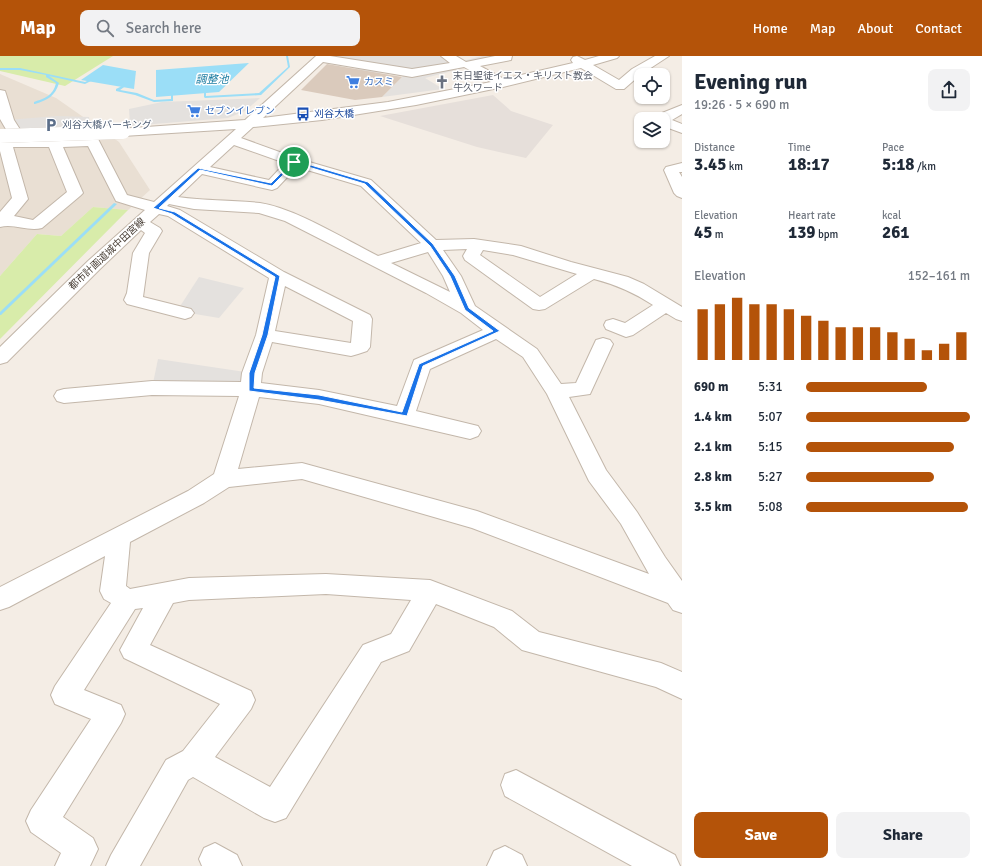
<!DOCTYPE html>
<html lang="en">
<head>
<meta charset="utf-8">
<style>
	:root { --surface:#fff; --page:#f2f2f3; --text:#1f2937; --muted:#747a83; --accent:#b45309 }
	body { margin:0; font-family:Signika,"Noto Sans JP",sans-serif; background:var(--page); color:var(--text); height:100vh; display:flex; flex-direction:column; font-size:15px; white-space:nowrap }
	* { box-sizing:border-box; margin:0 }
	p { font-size:13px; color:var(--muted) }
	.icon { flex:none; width:22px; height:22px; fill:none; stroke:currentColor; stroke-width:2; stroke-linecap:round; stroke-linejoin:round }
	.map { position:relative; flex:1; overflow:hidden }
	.sheet { display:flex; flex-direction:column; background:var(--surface); width:300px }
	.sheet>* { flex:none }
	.fabs { position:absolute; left:634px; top:12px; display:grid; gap:8px }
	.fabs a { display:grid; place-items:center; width:36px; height:36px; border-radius:8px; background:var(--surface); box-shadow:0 1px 3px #0004; font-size:20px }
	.pin { position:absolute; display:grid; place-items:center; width:34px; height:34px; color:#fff; margin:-17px; border:2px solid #fff; border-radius:50%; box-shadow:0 1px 4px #0007 }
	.round { display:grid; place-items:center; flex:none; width:42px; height:42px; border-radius:8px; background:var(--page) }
	.overview { display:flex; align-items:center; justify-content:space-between; height:68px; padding:0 12px }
	h1 { font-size:22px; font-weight:700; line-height:30px }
	.stats { display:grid; grid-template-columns:repeat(3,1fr); gap:6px; height:68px; padding:4px 12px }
	.stats div { display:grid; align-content:center }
	.stats b { font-size:17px; font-weight:700 }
	.stats small { font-size:11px; font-weight:400 }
	.stats p { font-size:11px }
	.chart { height:112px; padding:8px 12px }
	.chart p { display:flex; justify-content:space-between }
	.chart svg { width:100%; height:72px; margin-top:4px; stroke:var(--accent); stroke-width:6 }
	.cta { display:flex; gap:8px; margin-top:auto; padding:8px 12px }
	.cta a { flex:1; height:46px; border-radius:8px; background:var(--accent); color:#fff; font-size:16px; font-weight:700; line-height:46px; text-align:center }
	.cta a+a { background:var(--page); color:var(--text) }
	ul { padding:0 12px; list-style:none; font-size:13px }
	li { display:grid; grid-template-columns:64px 48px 1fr; align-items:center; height:30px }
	li i { height:10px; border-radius:5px; background:var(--accent) }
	header { display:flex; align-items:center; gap:24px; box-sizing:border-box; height:56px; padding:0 20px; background:var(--accent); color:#fff }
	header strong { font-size:19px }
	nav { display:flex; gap:22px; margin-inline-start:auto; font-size:14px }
	.search { width:280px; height:36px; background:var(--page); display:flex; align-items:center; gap:10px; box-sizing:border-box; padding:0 14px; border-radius:8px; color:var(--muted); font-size:15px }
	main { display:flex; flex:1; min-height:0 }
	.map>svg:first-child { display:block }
	.residential { fill:#e9dfd3 }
	.industrial { fill:#e6dfda }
	.green { fill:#d8ecaa }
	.parking { fill:#e4e1de }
	.water { fill:#9bdef7 }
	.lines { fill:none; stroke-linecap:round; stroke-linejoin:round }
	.stream { fill:#9bdef7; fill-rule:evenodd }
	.building { fill:#dacabc }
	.minor-casing { stroke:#c3b7aa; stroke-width:2 }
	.minor { fill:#fff; fill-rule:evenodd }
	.minor-bridge-casing { stroke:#c3b7aa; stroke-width:14; stroke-linecap:butt }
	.minor-bridge { stroke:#fff; stroke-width:14 }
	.route { fill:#1a73e8; stroke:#fff; fill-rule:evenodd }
	.labels { text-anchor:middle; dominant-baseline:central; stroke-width:3; stroke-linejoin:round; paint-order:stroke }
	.far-worship-label { font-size:10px; fill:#5b616d; stroke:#fff; text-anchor:start }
	.far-shop-label { font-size:10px; fill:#366cbe; stroke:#fff; text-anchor:start }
	.far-transit-label { font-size:10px; fill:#164399; stroke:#fff; text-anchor:start }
	.far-service-label { font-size:10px; fill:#4e5e75; stroke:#fff; text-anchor:start }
	.far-street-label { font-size:10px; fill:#473d34; stroke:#fff }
	.far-water-label { font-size:11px; font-style:italic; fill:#207fa3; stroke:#fff }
</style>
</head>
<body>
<header>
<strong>Map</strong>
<div class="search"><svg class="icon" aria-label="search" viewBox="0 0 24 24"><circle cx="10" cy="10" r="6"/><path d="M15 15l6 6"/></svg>Search here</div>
<nav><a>Home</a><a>Map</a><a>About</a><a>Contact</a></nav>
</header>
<main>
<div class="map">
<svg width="682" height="810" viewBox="0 0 682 810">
	<rect width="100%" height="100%" fill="#f4ede5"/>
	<path class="residential" d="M 0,18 L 56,42 L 119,86 L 150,134 L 128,154 L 93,151 L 61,180 L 37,178 L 0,220 Z"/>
	<path class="industrial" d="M 493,39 L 511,55 L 553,69 L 526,102 L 477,91 L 380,60 Z"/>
	<g class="green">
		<path d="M 0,0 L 113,0 L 65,30 L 0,15 Z"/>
		<path d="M 93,151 L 128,154 L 0,283 L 0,220 L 37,178 L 61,180 Z"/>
	</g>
	<g class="parking">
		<path d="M 336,0 L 454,0 L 463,5 L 482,0 L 507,1 L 425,22 L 443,33 L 382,41 L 404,19 L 383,15 L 379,17 L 354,14 L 356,12 L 329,7 Z"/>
		<path d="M 260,42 L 245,55 L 228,62 L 130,70 L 129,53 L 162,46 Z"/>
		<path d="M 57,60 L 89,61 L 91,74 L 14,75 L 7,64 Z"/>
		<path d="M 199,221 L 244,232 L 219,262 L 177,255 Z"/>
		<path d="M 158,303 L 252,317 L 251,333 L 152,332 Z"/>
	</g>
	<g class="water">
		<path d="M 249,7 L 219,36 L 156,41 L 156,14 Z"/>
		<path d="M 103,9 L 136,15 L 134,33 L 81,24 Z"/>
	</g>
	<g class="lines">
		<g class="stream">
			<path d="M 286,0 L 288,0 L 290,11 L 261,39 L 205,42 L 204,41 L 204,35 L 202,34 L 203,33 L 206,34 L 206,40 L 259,37 L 288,11 Z"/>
			<path d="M 0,12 L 20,12 L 85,26 L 93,22 L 95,23 L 85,28 L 49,20 L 59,27 C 55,40 48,44 35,48 L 34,48 L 34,46 C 45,42 53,40 56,27 L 46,21 L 46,19 L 20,14 L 0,14 Z"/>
			<path d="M 123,27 L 125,27 L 127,29 L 120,34 L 137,37 L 154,44 L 171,43 L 171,36 L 175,36 L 176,37 L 173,38 L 173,45 L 154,46 L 135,39 L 116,35 L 116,33 L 124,29 L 123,28 Z"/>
			<path d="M 114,147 L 117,148 L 1,259 L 0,259 L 0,256 Z"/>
		</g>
	</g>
	<path class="building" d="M 327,8 L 402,21 L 382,41 L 355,44 L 301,34 Z"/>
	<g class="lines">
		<g class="minor-casing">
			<g id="minor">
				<path d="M 316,0 L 330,0 L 412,13 L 450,7 L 441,0 L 456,0 L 466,6 L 495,0 L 512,0 L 511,4 L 480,10 L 504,23 L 573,7 L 571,4 L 573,1 L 577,0 L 585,4 L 599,0 L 619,0 L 617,2 L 593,9 L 619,24 L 632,13 L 655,0 L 669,0 L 640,19 L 624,33 L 616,33 L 581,12 L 503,31 L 416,49 L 322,64 L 253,71 L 241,82 L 299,103 L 371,124 L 436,184 L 474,183 L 521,190 L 571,206 L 628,221 L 644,228 L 682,251 L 682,265 L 676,263 L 666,257 L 633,279 L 626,281 L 606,273 L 604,269 L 606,265 L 613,263 L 625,267 L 653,249 C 633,236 617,229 594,223 L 545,253 L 539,254 L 533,253 L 465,204 L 463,200 L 467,193 L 443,194 L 461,220 L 475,250 L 537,293 L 561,328 L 576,327 L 596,284 L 603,282 L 610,284 L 613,288 L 590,338 L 569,341 L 606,414 L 637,456 L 665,501 L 682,525 L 682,557 L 673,554 L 668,547 L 472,472 L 302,423 L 229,431 L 204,447 L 130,486 L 126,530 L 130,533 L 189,522 L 326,518 L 430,524 L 512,555 L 539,576 L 661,607 L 682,616 L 682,643 L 656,631 L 522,594 L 494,571 L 436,548 L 409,595 L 381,606 L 286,762 L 275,766 L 264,762 L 193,721 L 188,724 L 140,810 L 106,810 L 111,799 L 166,704 L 183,695 L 220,648 L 124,602 L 120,594 L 143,552 L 135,553 L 84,634 L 121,649 L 125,658 L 121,667 L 63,761 L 93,782 L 98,793 L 90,810 L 55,810 L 61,797 L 31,776 L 26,765 L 31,754 L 91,663 L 55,648 L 51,639 L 55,630 L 111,547 L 104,543 L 100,535 L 105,500 L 9,551 L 0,554 L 0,531 L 188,435 L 214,418 L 239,340 L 152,339 L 64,347 L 57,345 L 54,340 L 57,335 L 64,333 L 152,325 L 241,326 L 242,317 L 256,279 L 269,222 L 168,160 L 159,158 L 150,166 L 160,172 L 162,175 L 149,197 L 143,241 L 191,253 L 194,257 L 191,261 L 185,263 L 127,248 L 124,244 L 127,237 L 133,197 L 145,177 L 141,174 L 100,213 L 7,306 L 0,308 L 0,291 L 88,205 L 145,154 L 116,145 L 88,90 L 63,91 L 83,137 L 80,140 L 42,172 C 28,176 14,167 0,171 L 0,156 L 12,142 L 0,95 L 0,84 L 7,75 L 0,63 L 0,34 L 5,35 L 6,38 L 14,64 L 21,75 L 15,83 L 93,82 L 98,83 L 127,139 L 154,146 L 236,73 L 123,80 L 118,79 L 116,76 L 118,73 L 245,64 ZM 323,6 L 412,21 L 464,11 L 491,26 L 388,46 L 263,62 ZM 234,89 L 285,107 L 269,124 L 210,111 ZM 13,91 L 49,91 L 67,136 L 33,164 L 14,160 L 28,143 ZM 297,111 L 361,130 L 421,187 L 378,200 C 346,184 295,152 260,147 C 233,144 205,145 178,141 L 202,118 L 272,134 L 277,132 ZM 169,148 L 194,153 L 259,157 L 285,165 L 426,237 L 461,257 L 483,274 L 414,304 L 397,350 L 319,334 L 261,327 L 262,317 L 272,286 L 351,300 L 358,298 L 367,295 L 370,291 L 372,263 L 370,259 L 284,216 L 180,154 L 167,150 ZM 483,194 L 513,199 L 577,218 L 540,241 L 480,199 ZM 428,196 L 443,220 L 450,236 L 391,207 ZM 285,230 L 353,265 L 351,287 L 275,275 ZM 496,283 L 523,301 L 547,338 L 589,425 L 621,468 L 649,518 L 477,455 L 302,407 L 238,413 L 259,341 L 319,348 L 470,383 L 478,380 L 481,375 L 478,370 L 416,355 L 430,313 ZM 326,538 L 411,544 L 391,578 L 363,589 L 270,731 L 215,701 L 251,653 L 255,644 L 251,635 L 150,589 L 173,547 L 189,544 Z"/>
				<path d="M 682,49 L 682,58 L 672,64 L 682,68 L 682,77 L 663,70 L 663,63 L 659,63 L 662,57 Z"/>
				<path d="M 682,107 L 682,116 L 679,116 L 682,121 L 682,142 L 677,140 L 674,137 L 664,114 L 666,111 Z"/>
				<path d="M 516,714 L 675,799 L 680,810 L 632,810 L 505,740 L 501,729 L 505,718 Z"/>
				<path d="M 215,787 L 237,799 L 242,810 L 202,810 L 199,803 L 204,792 Z"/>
				<path d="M 505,790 L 522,799 L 527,810 L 487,810 L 494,795 Z"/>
			</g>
		</g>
		<use href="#minor" class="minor"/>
		<g class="minor-bridge-casing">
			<path id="minor-bridge" d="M 0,80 L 123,76"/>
		</g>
		<use href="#minor-bridge" class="minor-bridge"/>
	</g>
	<path class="route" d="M 294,104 L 368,126 L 433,188 L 455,220 L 469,252 L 500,275 L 423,310 L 407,360 L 319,344 L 249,335 L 249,317 L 262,279 L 275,221 L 172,158 L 153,152 L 198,112 L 271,127 ZM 295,107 L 365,128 L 430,190 L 450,220 L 465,254 L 493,275 L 419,308 L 402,356 L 319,339 L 254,332 L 255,317 L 268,279 L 280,220 L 175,156 L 159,152 L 200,114 L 272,130 Z"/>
	<defs>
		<g id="supermarket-bare" transform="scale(1.08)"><path d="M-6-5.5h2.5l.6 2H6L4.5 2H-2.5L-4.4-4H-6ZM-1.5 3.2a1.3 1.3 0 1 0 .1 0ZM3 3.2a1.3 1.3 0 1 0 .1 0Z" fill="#3f7fe0" stroke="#fff" stroke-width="2.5" paint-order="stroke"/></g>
		<g id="church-bare" transform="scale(1.08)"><path d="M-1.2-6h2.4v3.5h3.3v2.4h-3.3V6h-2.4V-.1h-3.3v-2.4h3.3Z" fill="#6b7280" stroke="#fff" stroke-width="2.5" paint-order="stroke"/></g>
		<g id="bus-bare" transform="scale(1.08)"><path d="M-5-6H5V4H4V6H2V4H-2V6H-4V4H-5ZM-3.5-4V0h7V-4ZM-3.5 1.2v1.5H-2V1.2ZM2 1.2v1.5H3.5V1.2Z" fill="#1a4fb4" stroke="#fff" stroke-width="2.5" paint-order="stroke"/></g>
		<g id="parking-bare" transform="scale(1.08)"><path d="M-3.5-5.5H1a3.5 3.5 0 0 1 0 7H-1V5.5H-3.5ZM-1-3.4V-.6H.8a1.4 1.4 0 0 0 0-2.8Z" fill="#5c6f8a" stroke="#fff" stroke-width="2.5" paint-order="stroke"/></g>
	</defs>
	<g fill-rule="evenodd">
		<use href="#supermarket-bare" x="353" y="26"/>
		<use href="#church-bare" x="442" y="26"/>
		<use href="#supermarket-bare" x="194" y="55"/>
		<use href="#bus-bare" x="303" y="58"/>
		<use href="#parking-bare" x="51" y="69"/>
	</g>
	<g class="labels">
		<g class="far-worship-label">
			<text x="453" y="20">末日聖徒イエス・キリスト教会<tspan x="453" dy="12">牛久ワード</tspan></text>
		</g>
		<g class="far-shop-label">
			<text x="364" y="26">カスミ</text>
			<text x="205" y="55">セブンイレブン</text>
		</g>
		<g class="far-transit-label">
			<text x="314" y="58">刈谷大橋</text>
		</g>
		<g class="far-service-label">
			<text x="62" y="69">刈谷大橋パーキング</text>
		</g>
		<g class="far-street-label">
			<text transform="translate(107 198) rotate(-43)">都市計画道城中田宮線</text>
		</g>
		<g class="far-water-label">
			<text x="212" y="23">調整池</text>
		</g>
	</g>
</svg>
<div class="fabs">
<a><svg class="icon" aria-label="locate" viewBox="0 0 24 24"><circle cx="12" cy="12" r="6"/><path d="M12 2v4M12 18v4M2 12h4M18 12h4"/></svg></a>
<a><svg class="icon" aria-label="layers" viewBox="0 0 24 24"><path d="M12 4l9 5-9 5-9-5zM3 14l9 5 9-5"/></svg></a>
</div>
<div class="pin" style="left:294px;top:106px;background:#1e9e55"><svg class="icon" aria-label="arrive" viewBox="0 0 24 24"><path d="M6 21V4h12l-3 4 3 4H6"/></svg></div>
</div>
<section class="sheet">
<div class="overview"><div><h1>Evening run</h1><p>19:26 · 5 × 690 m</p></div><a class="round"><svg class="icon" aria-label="share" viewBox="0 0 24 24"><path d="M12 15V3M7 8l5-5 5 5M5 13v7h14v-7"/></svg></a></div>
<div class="stats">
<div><p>Distance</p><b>3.45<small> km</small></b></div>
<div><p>Time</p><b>18:17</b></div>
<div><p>Pace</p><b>5:18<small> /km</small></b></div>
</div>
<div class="stats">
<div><p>Elevation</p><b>45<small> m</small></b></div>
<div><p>Heart rate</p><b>139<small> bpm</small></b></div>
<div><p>kcal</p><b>261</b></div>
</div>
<div class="chart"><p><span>Elevation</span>152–161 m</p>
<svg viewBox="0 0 160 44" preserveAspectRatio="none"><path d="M5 44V13M15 44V10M25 44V6M35 44V10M45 44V10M55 44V13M65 44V17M75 44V20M85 44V24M95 44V24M105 44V24M115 44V27M125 44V31M135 44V38M145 44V34M155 44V27"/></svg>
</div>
<ul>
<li><b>690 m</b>5:31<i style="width:74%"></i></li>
<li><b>1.4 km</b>5:07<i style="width:100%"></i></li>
<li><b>2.1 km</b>5:15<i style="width:90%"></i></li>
<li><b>2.8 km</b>5:27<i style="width:78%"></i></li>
<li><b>3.5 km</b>5:08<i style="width:99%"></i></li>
</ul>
<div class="cta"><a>Save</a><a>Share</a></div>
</section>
</main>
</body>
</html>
